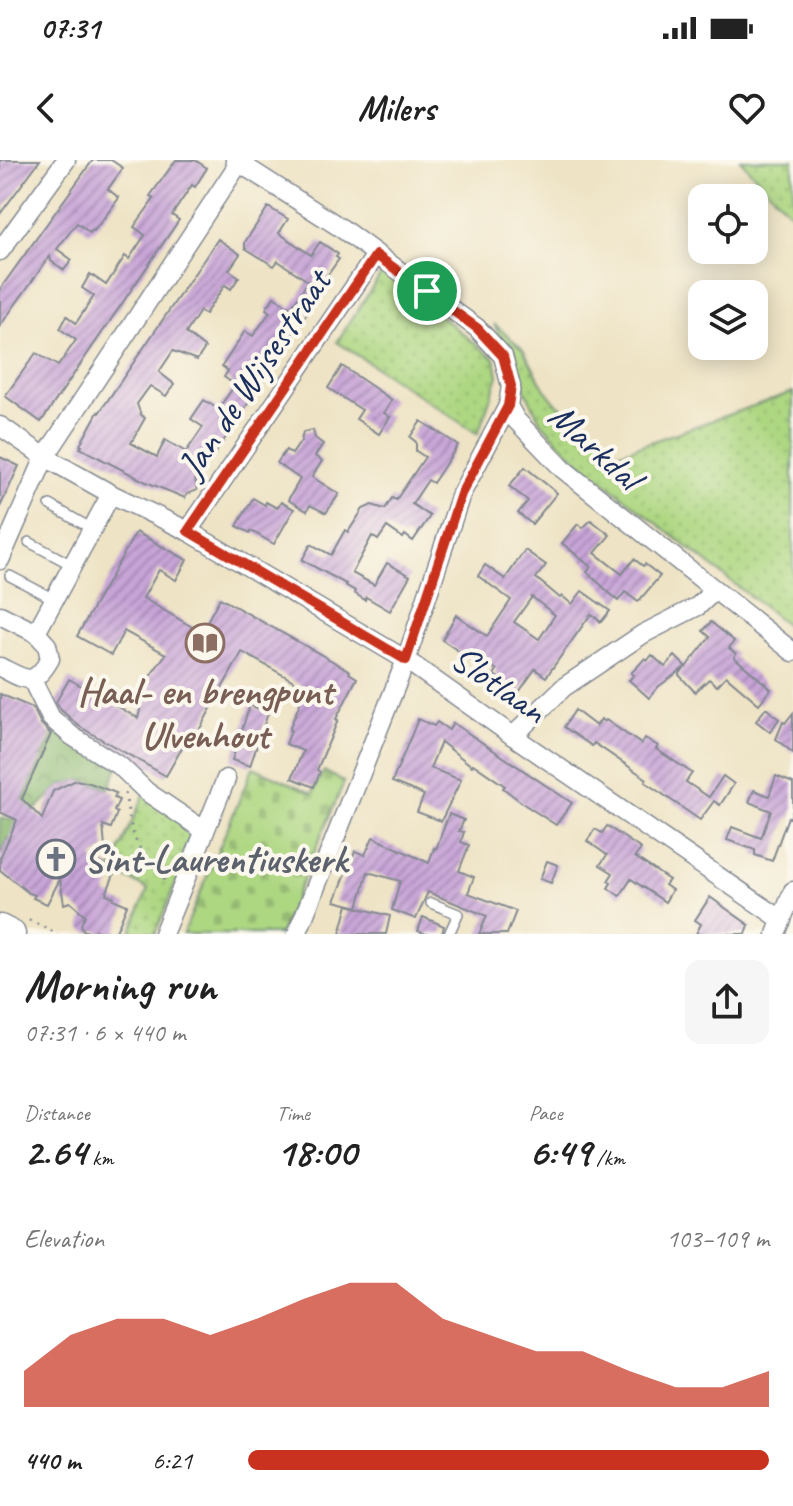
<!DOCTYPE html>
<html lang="en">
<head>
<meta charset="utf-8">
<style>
	:root { --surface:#fff; --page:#f6f6f6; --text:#222; --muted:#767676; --accent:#c8321e }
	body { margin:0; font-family:Caveat,sans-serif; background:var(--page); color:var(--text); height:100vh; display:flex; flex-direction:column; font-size:30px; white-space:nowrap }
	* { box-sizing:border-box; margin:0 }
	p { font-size:26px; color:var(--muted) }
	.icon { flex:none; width:44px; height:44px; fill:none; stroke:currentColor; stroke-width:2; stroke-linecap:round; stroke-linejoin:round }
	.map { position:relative; height:774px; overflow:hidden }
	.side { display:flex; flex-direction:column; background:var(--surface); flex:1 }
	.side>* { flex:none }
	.controls { position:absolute; left:688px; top:24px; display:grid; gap:16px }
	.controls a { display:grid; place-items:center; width:80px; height:80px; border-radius:16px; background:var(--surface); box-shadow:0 4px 20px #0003; font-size:40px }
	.pin { position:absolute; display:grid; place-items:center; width:68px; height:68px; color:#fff; margin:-34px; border:4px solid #fff; border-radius:50%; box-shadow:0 2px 8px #0007 }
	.round { display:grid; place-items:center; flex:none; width:84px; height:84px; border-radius:16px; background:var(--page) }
	.headline { display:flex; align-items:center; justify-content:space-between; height:136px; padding:0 24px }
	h1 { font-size:44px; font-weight:700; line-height:60px }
	.stats { display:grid; grid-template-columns:repeat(3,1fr); gap:12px; height:136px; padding:8px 24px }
	.stats div { display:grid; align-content:center }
	.stats b { font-size:40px; font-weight:700 }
	.stats small { font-size:22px; font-weight:400 }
	.stats p { font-size:22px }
	.chart { height:224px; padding:16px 24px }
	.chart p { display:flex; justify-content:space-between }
	.chart svg { width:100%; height:144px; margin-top:8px; fill:var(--accent); opacity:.7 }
	ul { padding:0 24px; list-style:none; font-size:26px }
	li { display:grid; grid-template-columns:128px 96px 1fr; align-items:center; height:60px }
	li i { height:20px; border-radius:10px; background:var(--accent) }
	.status { display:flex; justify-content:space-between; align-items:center; height:56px; padding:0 40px; background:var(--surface); direction:ltr }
	.status svg { height:22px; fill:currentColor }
	header { display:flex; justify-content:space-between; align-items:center; height:104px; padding:0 24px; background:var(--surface); font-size:36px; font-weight:700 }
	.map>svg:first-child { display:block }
	.grass { fill:url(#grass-dots); stroke:#648370; stroke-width:2 }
	.forest { fill:url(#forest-crowns); stroke:#527467; stroke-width:2 }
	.cemetery { fill:url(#cemetery-stones); stroke:#648370; stroke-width:2 }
	.building { fill:url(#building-hatch); fill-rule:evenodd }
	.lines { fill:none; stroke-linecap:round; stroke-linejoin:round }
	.lane-casing { stroke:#848991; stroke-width:12 }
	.street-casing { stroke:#848991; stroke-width:21 }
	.secondary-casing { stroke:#848991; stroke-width:29 }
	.path { stroke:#848991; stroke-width:3; stroke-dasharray:2 6; stroke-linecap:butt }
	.lane { stroke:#fff; stroke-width:9 }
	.street { stroke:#fff; stroke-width:18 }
	.secondary { stroke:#fff; stroke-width:26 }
	.route-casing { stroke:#fff; stroke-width:16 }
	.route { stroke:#c8321e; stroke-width:10 }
	.labels { text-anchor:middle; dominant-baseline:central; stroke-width:8; stroke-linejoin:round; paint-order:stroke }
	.street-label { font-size:38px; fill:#1b2f5e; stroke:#fbf7ec }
	.education-label { font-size:38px; font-weight:bold; fill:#785e54; stroke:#fbf7ec }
	.worship-label { font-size:38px; font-weight:bold; fill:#5b616d; stroke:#fbf7ec; text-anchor:start }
</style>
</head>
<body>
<div class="status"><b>07:31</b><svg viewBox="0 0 49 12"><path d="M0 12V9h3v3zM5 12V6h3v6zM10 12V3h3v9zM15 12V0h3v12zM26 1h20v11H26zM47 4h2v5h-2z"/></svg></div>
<header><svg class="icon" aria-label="back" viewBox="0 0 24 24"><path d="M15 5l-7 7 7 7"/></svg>Milers<svg class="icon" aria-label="heart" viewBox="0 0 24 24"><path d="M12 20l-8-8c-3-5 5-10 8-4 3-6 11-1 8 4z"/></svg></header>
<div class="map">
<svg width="793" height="774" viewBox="0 0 793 774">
	<defs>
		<pattern id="grass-dots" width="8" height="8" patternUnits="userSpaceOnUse" patternTransform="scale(2)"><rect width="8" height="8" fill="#aed782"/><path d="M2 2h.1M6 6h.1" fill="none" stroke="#95b973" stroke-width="1.8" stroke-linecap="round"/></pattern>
		<pattern id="forest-crowns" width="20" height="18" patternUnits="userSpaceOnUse" patternTransform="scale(2)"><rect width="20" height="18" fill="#8ab870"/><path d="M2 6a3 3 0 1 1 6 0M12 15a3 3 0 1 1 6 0" fill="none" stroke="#70965f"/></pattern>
		<pattern id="cemetery-stones" width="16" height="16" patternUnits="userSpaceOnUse" patternTransform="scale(2)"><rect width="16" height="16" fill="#aed782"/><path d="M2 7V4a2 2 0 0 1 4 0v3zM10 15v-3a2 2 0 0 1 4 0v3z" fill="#95b973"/></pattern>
		<pattern id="building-hatch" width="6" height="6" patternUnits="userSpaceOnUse" patternTransform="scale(2)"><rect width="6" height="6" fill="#c8a4d7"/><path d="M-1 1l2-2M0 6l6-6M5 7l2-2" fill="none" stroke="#a286b2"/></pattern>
	</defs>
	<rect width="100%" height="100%" fill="#fbf7ec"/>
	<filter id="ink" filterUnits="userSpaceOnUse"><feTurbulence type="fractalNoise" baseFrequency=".0125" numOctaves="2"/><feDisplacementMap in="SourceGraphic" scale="16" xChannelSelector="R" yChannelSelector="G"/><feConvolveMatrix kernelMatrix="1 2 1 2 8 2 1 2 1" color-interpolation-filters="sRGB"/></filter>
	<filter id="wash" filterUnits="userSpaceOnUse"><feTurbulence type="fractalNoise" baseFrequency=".006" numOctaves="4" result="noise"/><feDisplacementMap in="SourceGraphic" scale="32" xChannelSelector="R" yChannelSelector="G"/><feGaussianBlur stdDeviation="1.8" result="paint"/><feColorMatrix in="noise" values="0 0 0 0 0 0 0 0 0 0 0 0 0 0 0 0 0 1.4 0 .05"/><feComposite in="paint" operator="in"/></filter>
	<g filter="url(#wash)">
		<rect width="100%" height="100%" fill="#eee3c4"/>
		<g class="grass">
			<path d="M 740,0 L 793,0 L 793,56 Z"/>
			<path d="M 383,111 L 495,199 L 498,216 L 478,274 L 337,182 Z"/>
			<path d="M 494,164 L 523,189 L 544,228 L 555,242 L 619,293 L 793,232 L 793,470 L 589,310 L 561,284 L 540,261 Z"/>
			<path d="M 147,628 L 201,662 L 155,774 L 130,774 L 148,729 L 111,710 Z"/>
		</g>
		<path class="forest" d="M 56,568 L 118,607 L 109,629 L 82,620 L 61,625 L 34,651 L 19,683 L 8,678 L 0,695 L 0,658 L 14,660 Z"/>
		<path class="cemetery" d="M 253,607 L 312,633 L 324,611 L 344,622 L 280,774 L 183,774 Z"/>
		<g id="blocks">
			<g class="building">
				<path d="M 0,0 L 40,0 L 0,54 Z"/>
				<path d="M 93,0 L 111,0 L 123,8 L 108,29 L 119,38 L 94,71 L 92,70 L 90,73 L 77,63 L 57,89 L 72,100 L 64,110 L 51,101 L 50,96 L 0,166 L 0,129 Z"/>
				<path d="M 176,0 L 195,0 L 207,8 L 195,27 L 192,25 L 172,55 L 179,60 L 41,262 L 5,236 L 36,193 L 58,206 L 76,180 L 60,169 L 67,156 L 76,163 L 94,136 L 82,128 L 90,114 L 106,125 L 125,96 L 129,99 L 145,75 L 134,67 L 154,39 L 150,36 Z"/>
				<path d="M 268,47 L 288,59 L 279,73 L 311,95 L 320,82 L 338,94 L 336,97 L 339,99 L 327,116 L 330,118 L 287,184 L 288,184 L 268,217 L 266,216 L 209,303 L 204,300 L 195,318 L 197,330 L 187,334 L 185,338 L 144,321 L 80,288 L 82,286 L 80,285 L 98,252 L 99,253 L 218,79 L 240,94 L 229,110 L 239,117 L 231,129 L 225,125 L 205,154 L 200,151 L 186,173 L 205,188 L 197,200 L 173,191 L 159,212 L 174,224 L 166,236 L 150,226 L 137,244 L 141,255 L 145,258 L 131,283 L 157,297 L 165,280 L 186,292 L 203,267 L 191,259 L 204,240 L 218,249 L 235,225 L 224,217 L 228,211 L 222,206 L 245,171 L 253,176 L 270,152 L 266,149 L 274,137 L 291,148 L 308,121 L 278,101 L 274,106 L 245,88 L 245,82 Z"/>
				<path d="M 342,206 L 392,240 L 384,253 L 390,257 L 379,274 L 356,259 L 362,250 L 328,228 Z"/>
				<path d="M 421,261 L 458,285 L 433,323 L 428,320 L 412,344 L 430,356 L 413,381 L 405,375 L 403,378 L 387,367 L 378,380 L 372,376 L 352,413 L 374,425 L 387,403 L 410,416 L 390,451 L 366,437 L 365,440 L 354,433 L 355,431 L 345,425 L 346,424 L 302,400 L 311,384 L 331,395 L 345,370 L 348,372 L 363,349 L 372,345 L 385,349 L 392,338 L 396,340 L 425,297 L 416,291 L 416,282 L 410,277 Z"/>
				<path d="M 313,270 L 315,278 L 323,284 L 315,296 L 322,301 L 312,317 L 339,334 L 326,353 L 310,345 L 307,351 L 288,340 L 300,319 L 277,303 L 286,290 L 292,294 L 301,281 L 303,272 Z"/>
				<path d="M 0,297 L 19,306 L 0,347 Z"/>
				<path d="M 525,307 L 557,333 L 532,364 L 518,353 L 528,341 L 509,326 Z"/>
				<path d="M 253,338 L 265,345 L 266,342 L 277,348 L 281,342 L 294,349 L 274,384 L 251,371 L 250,373 L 237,366 Z"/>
				<path d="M 591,360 L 610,375 L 595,393 L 622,414 L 634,399 L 643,406 L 645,404 L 660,416 L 638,442 L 625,432 L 618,441 L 587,412 L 591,407 L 562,383 L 578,364 L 583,368 Z"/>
				<path d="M 136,372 L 187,400 L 176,420 L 159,410 L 143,438 L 201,472 L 220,438 L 350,511 L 349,513 L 357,518 L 336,559 L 338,560 L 317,610 L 320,612 L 314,627 L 292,618 L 303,591 L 286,584 L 291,571 L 289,570 L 306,528 L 242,492 L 192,583 L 186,581 L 166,616 L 94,575 L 79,566 L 61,550 L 56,542 L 69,519 L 138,558 L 148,519 L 166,494 L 124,471 L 111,495 L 77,476 Z"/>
				<path d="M 525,390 L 546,405 L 536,418 L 560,438 L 562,436 L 572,444 L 582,431 L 610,451 L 601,462 L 591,454 L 546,517 L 535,509 L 519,532 L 494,515 L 497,510 L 475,495 L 472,500 L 442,480 L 456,455 L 487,476 L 511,440 L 478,416 L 485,405 L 505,419 ZM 532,437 L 555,455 L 539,479 L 514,462 Z"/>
				<path d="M 711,462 L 734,481 L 729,488 L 736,494 L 734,497 L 771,529 L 759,544 L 726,516 L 717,526 L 709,519 L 695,532 L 679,515 L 685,507 L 658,527 L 649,538 L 629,520 L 634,515 L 631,513 L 638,506 L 645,498 L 648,500 L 652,495 L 665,507 L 675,496 L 686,507 L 710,477 L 703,471 Z"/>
				<path d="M 0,534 L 33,548 L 41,564 L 51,574 L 22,639 L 42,659 L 53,631 L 76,620 L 90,623 L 116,633 L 114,638 L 119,640 L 114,651 L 117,653 L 111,668 L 103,665 L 105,688 L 92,699 L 109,707 L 108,709 L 115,712 L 106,734 L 114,737 L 113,739 L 127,745 L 115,774 L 105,774 L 95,770 L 90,773 L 83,770 L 81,765 L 85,755 L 70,742 L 64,744 L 60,719 L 47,744 L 33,738 L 35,735 L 29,733 L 0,710 L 0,698 L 17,660 L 0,652 Z"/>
				<path d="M 250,545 L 268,553 L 250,606 L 232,600 Z"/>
				<path d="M 766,548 L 779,559 L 770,572 L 756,561 Z"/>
				<path d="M 575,550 L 596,566 L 601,559 L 604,562 L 606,560 L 641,584 L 645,578 L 658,586 L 656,589 L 692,613 L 686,622 L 709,637 L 723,616 L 734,624 L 720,645 L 714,641 L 700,660 L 645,622 L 647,619 L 594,583 L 592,586 L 564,567 Z"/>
				<path d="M 793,553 L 793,593 L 776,579 L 783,562 L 785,563 Z"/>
				<path d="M 418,559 L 434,566 L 437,562 L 449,570 L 453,563 L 572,643 L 556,665 L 525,645 L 503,628 L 505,626 L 473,604 L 472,606 L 441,582 L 430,608 L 461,620 L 441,661 L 417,652 L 424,635 L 392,622 Z"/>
				<path d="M 776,616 L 793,623 L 793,650 L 790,658 L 788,657 L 772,701 L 755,695 L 755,690 L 727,680 L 732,667 L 761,678 L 771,651 L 749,642 L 754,630 L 769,636 Z"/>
				<path d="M 449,654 L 464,660 L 459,671 L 464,672 L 461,682 L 469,685 L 459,711 L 474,717 L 468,733 L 516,751 L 507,774 L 479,774 L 487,756 L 428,732 L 416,759 L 392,750 L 400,721 L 368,712 L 358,747 L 335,741 L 355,691 L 365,695 L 373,677 L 429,703 L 434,688 L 436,689 Z"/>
				<path d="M 607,666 L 641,689 L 635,697 L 669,720 L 665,725 L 672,730 L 665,742 L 631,719 L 620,736 L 608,728 L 611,723 L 608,721 L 613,713 L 600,705 L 607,695 L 587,681 L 595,669 L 602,673 Z"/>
				<path d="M 547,701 L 558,705 L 551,723 L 540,719 Z"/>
				<path d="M 710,737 L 749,765 L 746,774 L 696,774 L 701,764 L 695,760 Z"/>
				<path d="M 348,745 L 390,756 L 386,774 L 340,774 Z"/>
				<path d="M 423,757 L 444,766 L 442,774 L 426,774 L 418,771 Z"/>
			</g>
		</g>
	</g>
	<g filter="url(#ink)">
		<use href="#blocks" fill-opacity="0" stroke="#848991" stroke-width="2"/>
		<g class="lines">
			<g class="lane-casing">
				<g id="lane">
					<path d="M 50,345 L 92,369"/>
					<path d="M 29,382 L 72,405"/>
					<path d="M 10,416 L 54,439"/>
					<path d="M 431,743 L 458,754 L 449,774"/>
				</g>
			</g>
			<g class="street-casing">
				<g id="street">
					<path d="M 235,0 L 341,68 L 477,168 L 503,196 L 511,226 L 508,246 L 516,260 L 563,309 L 793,492"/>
					<path d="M 0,91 L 66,0"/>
					<path d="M 0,266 L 45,297 L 111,334 L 188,371 L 406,500 L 513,576 L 782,760"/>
					<path d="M 188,371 L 376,95"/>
					<path d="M 0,400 L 45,297 L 239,3"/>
					<path d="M 0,455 L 36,473"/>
					<path d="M 0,507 C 26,520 33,528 50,499 L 47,485 L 36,473 L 111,334"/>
					<path d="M 32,520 L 51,558 L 72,576 L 121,607 L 147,632 L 205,671"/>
					<path d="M 513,576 L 564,527 L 643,474 L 698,446 L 715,430"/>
					<path d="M 163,774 L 226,619"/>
					<path d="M 297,774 L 406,500 L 461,334 L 508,246"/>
					<path d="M 776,774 L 793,731"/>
				</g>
			</g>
			<g class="secondary-casing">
				<path id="secondary" d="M 0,768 L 12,774"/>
			</g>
			<g class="path">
				<path d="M 125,633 C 128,651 130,669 138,685 C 145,699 162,708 165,723"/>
				<path d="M 29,760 L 58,774"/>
			</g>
			<use href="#lane" class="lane"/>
			<use href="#street" class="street"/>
			<use href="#secondary" class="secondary"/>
		</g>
	</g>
	<g class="lines" filter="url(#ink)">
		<g class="route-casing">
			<path id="route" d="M 376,95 L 477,168 L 503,196 L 511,226 L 508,246 L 461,334 L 406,500 L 188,371 Z"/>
		</g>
		<use href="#route" class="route"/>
	</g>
	<defs>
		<g id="library-ring" transform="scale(2)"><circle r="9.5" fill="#fbf7ec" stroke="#8d6e63" stroke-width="1.5"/><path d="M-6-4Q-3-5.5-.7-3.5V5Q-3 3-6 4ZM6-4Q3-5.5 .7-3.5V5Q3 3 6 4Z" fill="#8d6e63"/></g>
		<g id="church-ring" transform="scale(2)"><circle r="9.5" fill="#fbf7ec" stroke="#6b7280" stroke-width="1.5"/><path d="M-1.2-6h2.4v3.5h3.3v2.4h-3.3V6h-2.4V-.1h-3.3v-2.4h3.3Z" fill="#6b7280"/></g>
	</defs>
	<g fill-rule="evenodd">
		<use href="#library-ring" x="205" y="483"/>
		<use href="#church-ring" x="56" y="699"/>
	</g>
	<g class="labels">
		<g class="street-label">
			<text transform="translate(254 214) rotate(-56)">Jan de Wijsestraat</text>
			<text transform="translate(595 286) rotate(42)">Markdal</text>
			<text transform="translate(499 524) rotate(35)">Slotlaan</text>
		</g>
		<g class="education-label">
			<text x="205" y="531">Haal- en brengpunt<tspan x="205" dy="44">Ulvenhout</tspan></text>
		</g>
		<g class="worship-label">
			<text x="84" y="699">Sint-Laurentiuskerk</text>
		</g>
	</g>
</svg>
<div class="controls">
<a><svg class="icon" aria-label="locate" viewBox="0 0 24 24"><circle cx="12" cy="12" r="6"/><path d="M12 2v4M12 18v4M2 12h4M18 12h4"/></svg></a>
<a><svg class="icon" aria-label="layers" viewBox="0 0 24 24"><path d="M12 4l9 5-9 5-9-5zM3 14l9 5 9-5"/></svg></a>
</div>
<div class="pin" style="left:427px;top:131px;background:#1e9e55"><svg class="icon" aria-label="arrive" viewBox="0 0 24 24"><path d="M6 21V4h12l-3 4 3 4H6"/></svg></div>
</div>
<section class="side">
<div class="headline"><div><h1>Morning run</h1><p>07:31 · 6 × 440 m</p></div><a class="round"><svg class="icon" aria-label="share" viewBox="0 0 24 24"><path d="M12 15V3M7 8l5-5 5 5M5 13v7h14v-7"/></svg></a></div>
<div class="stats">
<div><p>Distance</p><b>2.64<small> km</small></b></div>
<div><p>Time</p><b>18:00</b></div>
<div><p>Pace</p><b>6:49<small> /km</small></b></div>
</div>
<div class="chart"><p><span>Elevation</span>103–109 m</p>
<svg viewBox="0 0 160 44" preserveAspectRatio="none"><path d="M0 44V33L10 22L20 17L30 17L40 22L50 17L60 11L70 6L80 6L90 17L100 22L110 27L120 27L130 33L140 38L150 38L160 33V44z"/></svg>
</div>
<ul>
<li><b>440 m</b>6:21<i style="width:100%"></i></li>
</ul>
</section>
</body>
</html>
